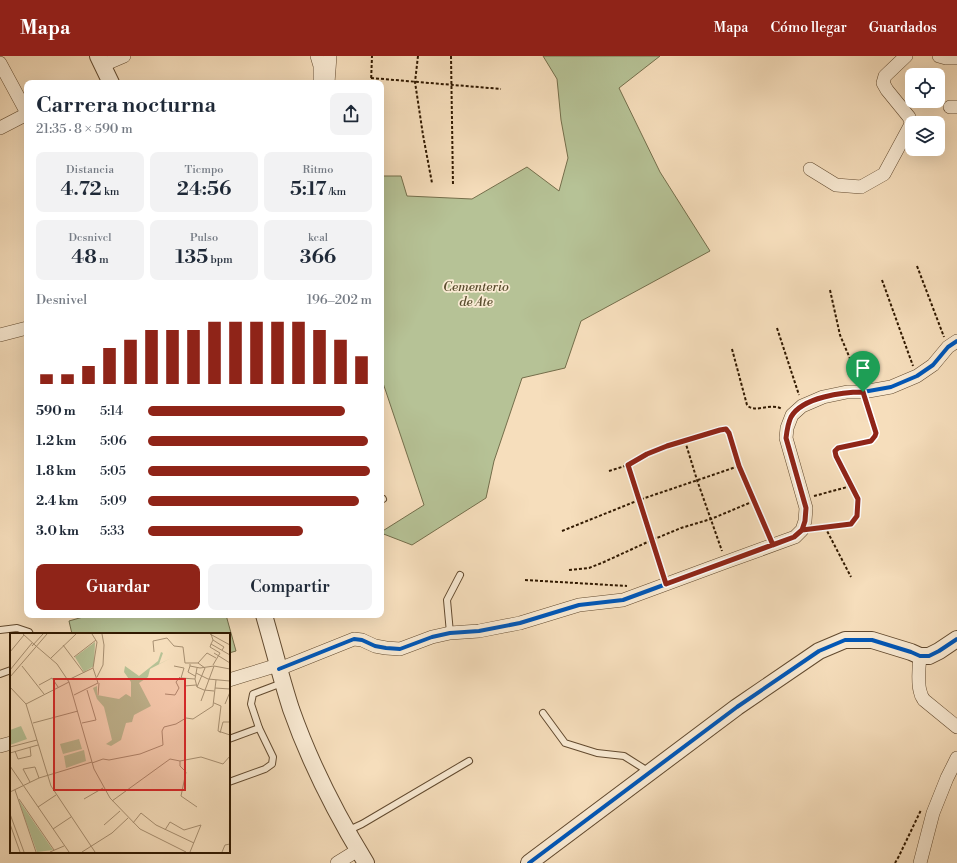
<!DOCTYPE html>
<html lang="es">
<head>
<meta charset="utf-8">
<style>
	:root { --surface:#fff; --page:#f2f2f3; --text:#1f2937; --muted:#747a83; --accent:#8f2418 }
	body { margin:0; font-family:"Libre Bodoni",serif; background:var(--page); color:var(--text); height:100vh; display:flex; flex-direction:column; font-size:15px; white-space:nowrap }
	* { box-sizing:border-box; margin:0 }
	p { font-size:13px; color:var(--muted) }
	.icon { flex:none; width:22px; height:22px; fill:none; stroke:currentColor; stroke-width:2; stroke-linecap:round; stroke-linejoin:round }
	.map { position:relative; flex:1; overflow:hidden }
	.drawer { position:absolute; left:24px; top:24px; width:360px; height:538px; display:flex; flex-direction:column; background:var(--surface); border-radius:8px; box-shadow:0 4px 16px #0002 }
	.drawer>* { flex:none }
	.fabs { position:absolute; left:905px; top:12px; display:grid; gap:8px }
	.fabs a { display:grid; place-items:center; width:40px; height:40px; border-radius:8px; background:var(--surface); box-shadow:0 4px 16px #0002; font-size:20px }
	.pin { position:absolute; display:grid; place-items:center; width:34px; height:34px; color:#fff; margin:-41px -17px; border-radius:50% 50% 50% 0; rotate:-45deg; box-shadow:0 0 4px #0007 }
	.pin .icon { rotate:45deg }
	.round { display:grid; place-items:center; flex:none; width:42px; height:42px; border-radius:8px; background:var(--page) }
	.headline { display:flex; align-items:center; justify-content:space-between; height:68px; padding:0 12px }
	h1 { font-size:22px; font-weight:600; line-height:30px }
	.stats { display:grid; grid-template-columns:repeat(3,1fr); gap:6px; height:68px; padding:4px 12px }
	.stats div { display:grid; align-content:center; border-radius:8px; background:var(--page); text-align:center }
	.stats b { font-size:20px; font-weight:600 }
	.stats small { font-size:11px; font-weight:400 }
	.stats p { font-size:11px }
	.chart { height:112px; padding:8px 12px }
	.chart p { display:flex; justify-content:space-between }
	.chart svg { width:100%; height:72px; margin-top:4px; stroke:var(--accent); stroke-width:6 }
	.action { display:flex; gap:8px; margin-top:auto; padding:8px 12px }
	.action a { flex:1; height:46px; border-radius:8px; background:var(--accent); color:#fff; font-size:16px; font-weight:600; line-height:46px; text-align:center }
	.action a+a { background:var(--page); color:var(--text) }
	ul { padding:0 12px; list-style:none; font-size:13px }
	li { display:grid; grid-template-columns:64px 48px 1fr; align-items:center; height:30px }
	li i { height:10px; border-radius:5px; background:var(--accent) }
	header { display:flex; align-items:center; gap:24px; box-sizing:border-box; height:56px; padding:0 20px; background:var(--accent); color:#fff }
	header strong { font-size:19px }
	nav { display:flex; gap:22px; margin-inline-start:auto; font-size:14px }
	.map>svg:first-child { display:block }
	.green { fill:#b6c296; stroke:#746e4b }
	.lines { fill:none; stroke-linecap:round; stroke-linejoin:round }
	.service-casing { stroke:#624a2f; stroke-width:8 }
	.minor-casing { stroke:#624a2f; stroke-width:14 }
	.tertiary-casing { stroke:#624a2f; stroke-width:18 }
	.path { stroke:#311900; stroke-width:2; stroke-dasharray:3 2; stroke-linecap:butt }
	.service { stroke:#f9ead3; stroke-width:6 }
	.minor { stroke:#f9ead3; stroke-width:13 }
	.tertiary { stroke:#f9ead3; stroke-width:16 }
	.cycleway-casing { stroke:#f9ead3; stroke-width:6 }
	.cycleway { stroke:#0057b8; stroke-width:4 }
	.route-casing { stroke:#fff; stroke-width:8 }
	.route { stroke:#8f2418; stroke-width:5 }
	.labels { text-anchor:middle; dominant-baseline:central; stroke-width:3.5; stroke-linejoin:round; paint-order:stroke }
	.park-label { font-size:13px; font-style:italic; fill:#594c2d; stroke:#f9ead3 }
	.inset-road { fill:none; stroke:#a78f71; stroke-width:1 }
	.view { fill:#d62828; fill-opacity:0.15; stroke:#d62828; stroke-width:2 }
	.inset-edge { fill:none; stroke:#311900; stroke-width:2 }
</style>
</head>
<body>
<header>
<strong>Mapa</strong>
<nav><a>Mapa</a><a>Cómo llegar</a><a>Guardados</a></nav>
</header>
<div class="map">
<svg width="957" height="807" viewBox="0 0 957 807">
	<rect width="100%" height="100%" fill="#f6debc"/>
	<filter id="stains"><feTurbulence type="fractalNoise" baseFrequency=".005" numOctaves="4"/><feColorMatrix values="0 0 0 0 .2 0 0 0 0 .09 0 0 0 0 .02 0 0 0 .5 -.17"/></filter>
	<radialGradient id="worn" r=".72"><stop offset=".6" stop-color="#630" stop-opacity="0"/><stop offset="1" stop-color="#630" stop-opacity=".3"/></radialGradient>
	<g class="green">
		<path d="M 543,0 L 660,0 L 619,32 L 660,116 L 710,195 L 581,265 L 565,312 L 522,322 L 494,405 L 486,442 L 412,489 L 381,477 L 381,476 L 424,449 L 381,321 L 381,120 L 401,120 L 407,140 L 472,143 L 527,111 L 559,135 L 568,102 L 561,64 L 557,23 Z"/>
		<path d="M 90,559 L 226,559 L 236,595 L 229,597 L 229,578 L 72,578 L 69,565 Z"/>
	</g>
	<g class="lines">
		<g class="service-casing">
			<g id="service">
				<path d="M 381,444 L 383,443"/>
				<path d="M 0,574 L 17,572 L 29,576 L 30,578"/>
				<path d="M 450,577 L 447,544 L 460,519"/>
				<path d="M 0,618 L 11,614"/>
				<path d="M 543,657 L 565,687 L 597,697 L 624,700 L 643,712 L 648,716"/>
				<path d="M 229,683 L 259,672"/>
				<path d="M 229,726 L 265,713 L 272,708 L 273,701 L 259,672 L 251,648 L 253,638 L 282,627"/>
				<path d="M 349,774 L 362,768 L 469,705"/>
			</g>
		</g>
		<g class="minor-casing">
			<g id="minor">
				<path d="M 317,0 L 320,10 L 320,27"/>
				<path d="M 939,0 L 946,2 L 957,2"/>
				<path d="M 0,7 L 27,57"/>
				<path d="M 103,9 L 124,0"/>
				<path d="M 328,27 L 330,0"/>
				<path d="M 950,51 L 957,51"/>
				<path d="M 0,72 L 27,58"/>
				<path d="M 810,113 L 836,129 L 861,131 L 884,118 L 910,70 L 911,66 L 909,61 L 887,34 L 883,27 L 885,20 L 906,0"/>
				<path d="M 0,279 L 27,272"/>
				<path d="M 920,600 C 919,610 917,629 921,638 C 921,640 923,642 924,644 L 957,671"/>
				<path d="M 279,613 L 354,583 L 362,584 L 375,590 L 386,592 L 400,593 L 432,581 L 450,577 L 479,575 L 520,567 L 579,549 L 623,544 L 726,506 L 795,481 L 802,474 L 805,465 L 806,452 L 786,382 L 787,372 L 792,359 L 802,350 L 823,341 L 847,336 L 863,336 L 891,331 L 917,320 L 933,309 L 948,291 L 957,285"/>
				<path d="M 229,624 L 278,609"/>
				<path d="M 0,690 L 11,687"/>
				<path d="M 337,807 L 358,794"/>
				<path d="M 920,807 L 933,757 L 947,722 L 957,702"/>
			</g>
		</g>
		<g class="tertiary-casing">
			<g id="tertiary">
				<path d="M 98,0 L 111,27"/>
				<path d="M 264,559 C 273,590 281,622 291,653 C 310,707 336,758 366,807"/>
				<path d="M 529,807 L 737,651 L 819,595 L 845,584 L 872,584 L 911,596 L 920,600 L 929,600 L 939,595 L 957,583"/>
			</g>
		</g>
		<g class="path">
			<path d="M 418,0 L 415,26 L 423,79 L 432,127"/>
			<path d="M 451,0 L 453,130"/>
			<path d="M 371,22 L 501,33"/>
			<path d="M 371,27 L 372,0"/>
			<path d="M 917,210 L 944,281"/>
			<path d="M 882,224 L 913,310"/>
			<path d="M 830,234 L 840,279 L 859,324"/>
			<path d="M 777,272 L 799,339"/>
			<path d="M 732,293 L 747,349 C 755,358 770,346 782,353"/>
			<path d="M 685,385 L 697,424 L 722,495"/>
			<path d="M 628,409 L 662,517"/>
			<path d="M 609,415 L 628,409 L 647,399 L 667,390 L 726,373 L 729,377 L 739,410 L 768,478"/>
			<path d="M 814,440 L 851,430"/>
			<path d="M 825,471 L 851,521"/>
			<path d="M 815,472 L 851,467 L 857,460 L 858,443 L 836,400 L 835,395 L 838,392 L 871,385 L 875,380 L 876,377 L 867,347"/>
			<path d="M 562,475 L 639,444 L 739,410"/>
			<path d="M 569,514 L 589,512 L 604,506 L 652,484 L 681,472 L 711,463 L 754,445"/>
			<path d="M 525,524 L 627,530"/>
			<path d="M 895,807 L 899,800 L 921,754"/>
		</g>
		<use href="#service" class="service"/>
		<use href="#minor" class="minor"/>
		<use href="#tertiary" class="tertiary"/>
		<g class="cycleway-casing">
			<g id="cycleway">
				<path d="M 279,613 L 354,583 L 362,584 L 375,590 L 386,592 L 400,593 L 432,581 L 450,577 L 479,575 L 520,567 L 579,549 L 623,544 L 726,506 L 795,481 L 802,474 L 805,465 L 806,452 L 786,382 L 787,372 L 792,359 L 802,350 L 823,341 L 847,336 L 863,336 L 891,331 L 917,320 L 933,309 L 948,291 L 957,285"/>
				<path d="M 529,807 L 737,651 L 819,595 L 845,584 L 872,584 L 911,596 L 920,600 L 929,600 L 939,595 L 957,583"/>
			</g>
		</g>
		<use href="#cycleway" class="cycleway"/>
	</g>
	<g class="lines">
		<g class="route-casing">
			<path id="route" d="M 863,336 C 844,336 802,341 791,361 C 788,367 787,374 786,382 L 806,452 L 805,465 L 802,474 L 794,481 L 773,489 L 739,410 L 729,377 L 726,373 L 720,374 L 667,390 L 647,398 L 628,409 L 666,528 L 794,481 L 802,474 L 851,468 L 857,460 L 858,443 L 836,400 L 835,395 L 838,392 L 871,385 L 875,380 L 876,377 L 863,336"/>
		</g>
		<use href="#route" class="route"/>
	</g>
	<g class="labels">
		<g class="park-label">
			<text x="476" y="231">Cementerio<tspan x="476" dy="15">de Ate</tspan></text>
		</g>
	</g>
	<g transform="translate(10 577)">
		<rect width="220" height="220" fill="#f6debc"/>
		<path d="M 85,9 L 84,33 L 74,39 L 65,24 ZM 151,19 L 153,20 L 149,31 L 161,25 L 140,36 L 138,44 L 129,50 L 141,73 L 124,82 L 122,89 L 116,90 L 111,107 L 101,113 L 96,111 L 102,107 L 94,74 L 87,66 L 83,55 L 87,53 L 87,62 L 109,66 L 116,61 L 121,64 L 121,49 L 114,39 L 115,33 L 129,43 L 148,28 ZM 11,93 L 17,106 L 0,112 L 0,97 ZM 69,106 L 72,116 L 53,121 L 50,111 ZM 74,117 L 76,128 L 56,135 L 54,123 ZM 8,166 L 43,217 L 27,219 Z" fill="#b6c296"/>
		<path class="inset-road" d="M 13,1 L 26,13M 200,1 L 220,12M 201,1 L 203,7 L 214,14 L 212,17M 203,7 L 201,11 L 220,22M 201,11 L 200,14 L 210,20 L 203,32M 53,12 L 74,40M 22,13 L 33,1M 26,13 L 47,31 L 59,49 L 84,136 L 100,165 L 130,196 L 176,219M 0,19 L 14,2M 144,19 L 143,8 L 157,5 L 164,13 L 173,14 L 175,30 L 188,30 L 195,35M 204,20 L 220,30M 64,24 L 86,7M 41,25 L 66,1M 188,30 L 197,20 L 206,25M 180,31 L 180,33 L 190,35 L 204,33 L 191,68M 12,33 L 34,61M 164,33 L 174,35 L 171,45 L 185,46M 180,33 L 178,39 L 185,43M 204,33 L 220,36M 187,35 L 185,46 L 187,54 L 194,57 L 204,58M 0,37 L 22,10M 186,40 L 198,46 L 220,48M 0,44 L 37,1M 87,44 L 93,32 L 94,12 L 92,1M 58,47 L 83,35M 29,52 L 42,45 L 48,54M 174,53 L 186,52M 0,54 L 16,71 L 41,153 L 85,219M 187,54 L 195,35M 205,55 L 220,56M 155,61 L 165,62 L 169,55 L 166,49 L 170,44M 64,62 L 88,50 L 83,35 L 87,9 L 82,1M 88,62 L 89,50M 204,70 L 211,73 L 208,98 L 220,102M 16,71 L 59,49M 215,71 L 220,59M 23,90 L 68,78M 72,90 L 86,87 L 77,57M 210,100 L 213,89 L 220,89M 0,114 L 27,107M 5,118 L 8,126 L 21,123 L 20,114M 0,120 L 28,112M 170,128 L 170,133 L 176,139 L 171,163 L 187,174M 82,130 L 93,126 L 99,127 L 130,121 L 153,112 L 152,98 L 154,94 L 166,91 L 176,85 L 183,86 L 203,73 L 206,47M 0,133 L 59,219M 20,149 L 13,136 L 25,134 L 29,145M 5,157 L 26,219M 0,159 L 29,145 L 82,129M 9,166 L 44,217M 74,166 L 93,155M 102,168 L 160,126 L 170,128 L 191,124 L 213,131 L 220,123M 28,174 L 46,162M 0,181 L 14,219M 123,190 L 131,180 L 146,192 L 184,210M 0,191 L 10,219M 94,192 L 110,178M 43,196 L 61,184M 155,197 L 160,189 L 174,197 L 191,192M 40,219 L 54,213M 72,219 L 102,200 L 118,185M 180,219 L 191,192M 212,219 L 215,212 L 220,211"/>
		<path class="view" d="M 44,46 L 175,46 L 175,157 L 44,157 Z"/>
		<rect width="220" height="220" class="inset-edge"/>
	</g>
	<rect width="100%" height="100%" filter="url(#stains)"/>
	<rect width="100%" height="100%" fill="url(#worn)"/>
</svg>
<div class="fabs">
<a><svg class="icon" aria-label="locate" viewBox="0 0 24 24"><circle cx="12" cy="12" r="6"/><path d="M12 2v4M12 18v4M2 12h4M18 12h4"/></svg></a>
<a><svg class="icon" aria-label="layers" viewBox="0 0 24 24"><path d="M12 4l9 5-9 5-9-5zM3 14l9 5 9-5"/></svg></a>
</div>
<div class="pin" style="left:863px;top:336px;background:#1e9e55"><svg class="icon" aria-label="arrive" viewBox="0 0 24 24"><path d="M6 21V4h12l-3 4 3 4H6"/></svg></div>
<section class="drawer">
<div class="headline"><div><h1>Carrera nocturna</h1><p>21:35 · 8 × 590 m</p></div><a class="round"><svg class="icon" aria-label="share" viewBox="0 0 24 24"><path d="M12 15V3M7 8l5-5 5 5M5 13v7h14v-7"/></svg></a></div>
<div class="stats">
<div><p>Distancia</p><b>4.72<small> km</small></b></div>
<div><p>Tiempo</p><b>24:56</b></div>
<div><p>Ritmo</p><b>5:17<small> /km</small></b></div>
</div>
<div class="stats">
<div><p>Desnivel</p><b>48<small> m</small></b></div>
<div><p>Pulso</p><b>135<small> bpm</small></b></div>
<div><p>kcal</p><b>366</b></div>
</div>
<div class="chart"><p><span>Desnivel</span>196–202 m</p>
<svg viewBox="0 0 160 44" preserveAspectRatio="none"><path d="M5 44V38M15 44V38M25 44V33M35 44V22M45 44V17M55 44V11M65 44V11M75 44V11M85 44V6M95 44V6M105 44V6M115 44V6M125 44V6M135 44V11M145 44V17M155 44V27"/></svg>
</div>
<ul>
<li><b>590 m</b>5:14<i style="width:88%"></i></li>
<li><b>1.2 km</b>5:06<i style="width:98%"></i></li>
<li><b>1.8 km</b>5:05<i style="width:99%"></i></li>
<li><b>2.4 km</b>5:09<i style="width:94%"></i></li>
<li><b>3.0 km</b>5:33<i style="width:69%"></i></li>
</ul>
<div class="action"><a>Guardar</a><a>Compartir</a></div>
</section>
</div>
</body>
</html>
